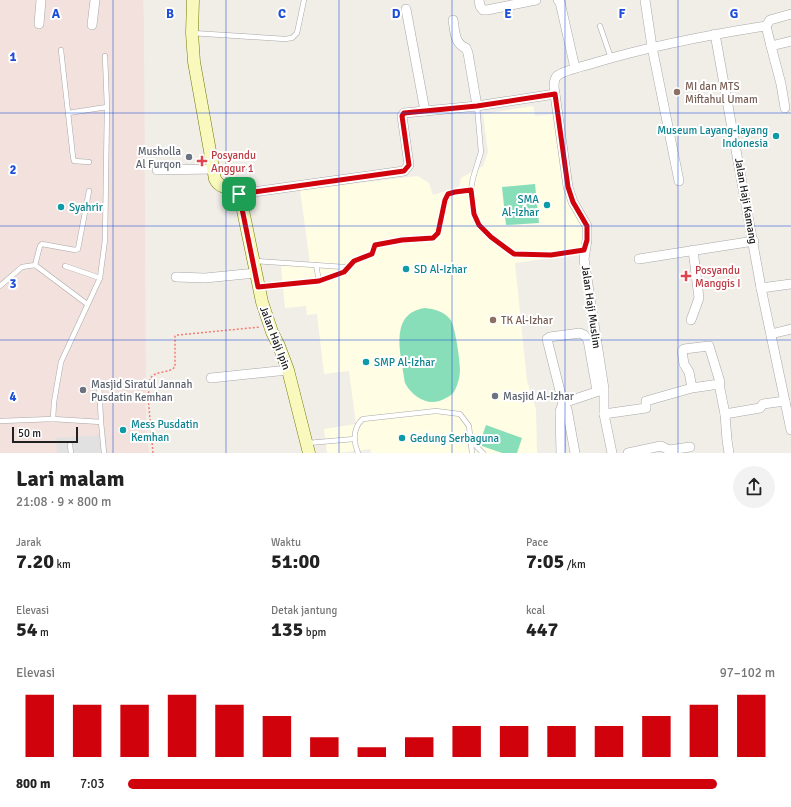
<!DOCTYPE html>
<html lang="id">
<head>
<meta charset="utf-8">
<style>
	:root { --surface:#fff; --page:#f2f2f2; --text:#222; --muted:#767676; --accent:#d0030d }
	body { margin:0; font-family:Signika,sans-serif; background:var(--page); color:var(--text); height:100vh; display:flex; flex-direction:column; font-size:15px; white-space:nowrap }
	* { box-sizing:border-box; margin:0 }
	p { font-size:13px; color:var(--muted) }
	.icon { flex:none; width:22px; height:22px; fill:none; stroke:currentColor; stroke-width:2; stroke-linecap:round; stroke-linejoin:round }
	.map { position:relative; height:453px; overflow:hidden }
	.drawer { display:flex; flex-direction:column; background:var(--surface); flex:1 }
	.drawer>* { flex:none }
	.scale { position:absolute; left:12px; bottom:10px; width:66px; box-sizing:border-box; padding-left:4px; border:2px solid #212121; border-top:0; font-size:11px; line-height:14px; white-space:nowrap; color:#212121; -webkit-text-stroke:3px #fff; paint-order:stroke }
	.pin { position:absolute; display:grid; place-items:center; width:34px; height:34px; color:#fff; margin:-17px; border-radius:8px; box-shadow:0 2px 6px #0006 }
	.round { display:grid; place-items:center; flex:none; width:42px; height:42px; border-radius:21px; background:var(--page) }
	.head { display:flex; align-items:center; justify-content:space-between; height:68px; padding:0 16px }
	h1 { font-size:22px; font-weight:700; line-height:30px }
	.stats { display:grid; grid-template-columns:repeat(3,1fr); gap:6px; height:68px; padding:4px 16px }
	.stats div { display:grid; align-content:center }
	.stats b { font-size:20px; font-weight:700 }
	.stats small { font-size:11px; font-weight:400 }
	.stats p { font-size:11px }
	.chart { height:112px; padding:8px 16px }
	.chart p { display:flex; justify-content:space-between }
	.chart svg { width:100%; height:72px; margin-top:4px; stroke:var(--accent); stroke-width:6 }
	ul { padding:0 16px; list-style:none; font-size:13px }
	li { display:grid; grid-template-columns:64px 48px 1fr; align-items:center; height:30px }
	li i { height:10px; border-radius:5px; background:var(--accent) }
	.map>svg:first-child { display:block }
	.education { fill:#fffde4 }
	.military { fill:#f2e1dc }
	.pitch { fill:#88deb9 }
	.parking { fill:#e1e1e1 }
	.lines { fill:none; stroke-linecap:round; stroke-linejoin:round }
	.lane-casing { stroke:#a8a8a8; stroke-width:5.5 }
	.street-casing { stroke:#a8a8a8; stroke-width:10 }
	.secondary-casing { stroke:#737a07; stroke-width:13 }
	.path { stroke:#f87a72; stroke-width:1.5; stroke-dasharray:2 2; stroke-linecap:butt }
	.lane { stroke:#fff; stroke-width:4.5 }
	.street { stroke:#fff; stroke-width:9 }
	.secondary { stroke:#f9f9be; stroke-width:12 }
	.route-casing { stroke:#fff; stroke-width:8 }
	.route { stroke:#d0030d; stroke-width:5 }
	.grid { fill:none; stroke:#1d4ed8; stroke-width:1; stroke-opacity:0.55 }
	.education-dot { fill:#8d6e63; stroke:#fff; stroke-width:1.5 }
	.culture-dot { fill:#0f9aa8; stroke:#fff; stroke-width:1.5 }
	.worship-dot { fill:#6b7280; stroke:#fff; stroke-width:1.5 }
	.health-dot { fill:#e0444e; stroke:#fff; stroke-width:1.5 }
	.labels { text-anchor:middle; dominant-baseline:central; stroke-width:4; stroke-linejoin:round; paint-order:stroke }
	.education-label { font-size:11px; fill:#785e54; stroke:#fff; text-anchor:start }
	.culture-label { font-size:11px; fill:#0d838f; stroke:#fff; text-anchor:start }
	.worship-label { font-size:11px; fill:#5b616d; stroke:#fff; text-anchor:start }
	.health-label { font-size:11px; fill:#be3a42; stroke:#fff; text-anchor:start }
	.street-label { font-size:11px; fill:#212121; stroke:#fff }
	.grid-label { font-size:13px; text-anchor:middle; font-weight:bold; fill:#1d4ed8; stroke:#fff; stroke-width:4; stroke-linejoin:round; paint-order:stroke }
</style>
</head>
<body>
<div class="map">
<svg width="791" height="453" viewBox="0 0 791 453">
	<rect width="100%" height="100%" fill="#f1eee8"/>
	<path class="education" d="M 533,106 L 535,116 L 561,113 L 564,183 L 588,225 L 587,253 L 515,263 L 527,381 L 536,409 L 537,453 L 371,453 L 370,449 L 338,453 L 327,453 L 324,429 L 356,424 L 349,371 L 324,374 L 317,314 L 307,315 L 306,306 L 285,308 L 281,266 L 310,263 L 300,190 L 418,176 L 429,183 L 433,195 L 459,187 L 461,178 L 483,166 L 488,152 L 483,114 Z"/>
	<path class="military" d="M 0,0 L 143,0 L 144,23 L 146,425 L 149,453 L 0,453 Z"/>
	<g class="pitch">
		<path d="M 535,184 L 539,223 L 506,225 L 502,187 Z"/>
		<path d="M 425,308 C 434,309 443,311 450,319 C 455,325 460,360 460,370 C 460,376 458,384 455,390 C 453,394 450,396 446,398 C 430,408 413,398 405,383 C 402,358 387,313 425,308 Z"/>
		<path d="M 486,425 L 522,438 L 517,453 L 502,453 L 479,445 Z"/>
	</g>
	<path class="parking" d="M 106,435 L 107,453 L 57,453 L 56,438 Z"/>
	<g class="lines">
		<g class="lane-casing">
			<g id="lane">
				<path d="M 600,26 L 611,58"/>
				<path d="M 192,33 L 285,39 L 292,38 L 297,33 L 304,0"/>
				<path d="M 61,50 L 73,157 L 74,161 L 89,162"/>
				<path d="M 477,106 L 481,152 L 473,178 L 471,189 L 474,214 L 479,225 L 491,237 L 514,254 L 551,255 L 584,250"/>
				<path d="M 68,113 L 107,107"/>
				<path d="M 214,169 L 244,168"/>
				<path d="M 255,261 L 344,267 L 348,268"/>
				<path d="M 35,265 L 40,246 L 42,244 L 75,250 L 78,249 L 89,191"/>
				<path d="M 316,265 L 319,281"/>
				<path d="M 65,266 L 100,278"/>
				<path d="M 0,286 L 22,267 L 35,265 L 87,304"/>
				<path d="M 259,287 L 319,281 L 344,272 L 354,261 L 372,254 L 375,245 L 402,241 L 433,238 L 438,233 L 445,200 L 448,194 L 455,192 L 471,189"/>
				<path d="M 99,383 L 101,422"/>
				<path d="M 53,419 L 54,402 L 61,362 L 100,278 L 105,240 L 107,107 L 105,56"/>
				<path d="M 0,421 L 53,419 L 101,422 L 104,453"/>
				<path d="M 471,441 L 483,453"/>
				<path d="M 308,443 L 354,439"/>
				<path d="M 70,445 L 71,453"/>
				<path d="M 358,453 C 353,441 353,427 363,419 L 436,411 L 460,414 L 469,426 L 472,453"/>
			</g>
		</g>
		<g class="street-casing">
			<g id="street">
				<path d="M 479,0 L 480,6 L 483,10 L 487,10 L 536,0"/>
				<path d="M 558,0 L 560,2 L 575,68"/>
				<path d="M 645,0 L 652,47 L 679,181"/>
				<path d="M 406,9 L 425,111"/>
				<path d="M 453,20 C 455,30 454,44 466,48 L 468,53 L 477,106"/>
				<path d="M 39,24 L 41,0"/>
				<path d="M 92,25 L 95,0"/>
				<path d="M 766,26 L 770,20 L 791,14"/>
				<path d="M 715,34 L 761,288 L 791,430"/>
				<path d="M 771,46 L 781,84 L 785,108"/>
				<path d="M 157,170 L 213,169"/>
				<path d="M 239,194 L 404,171 L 409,165 L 402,116 L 404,113 L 477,106 L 555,94"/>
				<path d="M 639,259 L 754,241"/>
				<path d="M 176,277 L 205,278 L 256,273"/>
				<path d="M 761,288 L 791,284"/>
				<path d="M 691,320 L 699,298 L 693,250"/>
				<path d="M 771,334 L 791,329"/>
				<path d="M 211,378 L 288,370"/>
				<path d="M 719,384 L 725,414 L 727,440 L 729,453"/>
				<path d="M 604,414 L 646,408 L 646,401 L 692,388 L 719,384 L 720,382 L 709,346 L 684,349 L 682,351 L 684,364 L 689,372 L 692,388"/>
				<path d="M 725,414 L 760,408 L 763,404 L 785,401"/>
				<path d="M 561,453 L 560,411 L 563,403 L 602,390"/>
				<path d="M 575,453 L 567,409 L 563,403 L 547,339 L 550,337 L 580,333 L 584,335 L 588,340 L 597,391"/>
				<path d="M 612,453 L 604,414 L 604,389 L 584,259 L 587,240 L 587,226 L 573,202 L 568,187 L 554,87 C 554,83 554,79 557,76 C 564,70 585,66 594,63 C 651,46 708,35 766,26 L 771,46 L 791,41"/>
				<path d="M 628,453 L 661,446 L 669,450 L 690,447"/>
			</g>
		</g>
		<g class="secondary-casing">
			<path id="secondary" d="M 193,0 L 192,33 L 194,62 L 215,179 C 220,190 234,187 240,196 L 262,302 L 272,332 L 279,346 L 288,370 L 309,453"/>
		</g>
		<path class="path" d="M 153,453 L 148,397 L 150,379 C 155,370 168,374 175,367 L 175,336 L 178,335 L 260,327"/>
		<use href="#lane" class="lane"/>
		<use href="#street" class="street"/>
		<use href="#secondary" class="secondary"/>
	</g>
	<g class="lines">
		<g class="route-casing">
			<path id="route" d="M 555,94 L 568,187 L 573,202 L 587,226 L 587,240 L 584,250 L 551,255 L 514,254 L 491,237 L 479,225 L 474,214 L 471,190 L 455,192 L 448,194 L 445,200 L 438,233 L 433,238 L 402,240 L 375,245 L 372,254 L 354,261 L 344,272 L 319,281 L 258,287 L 239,194 L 404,171 L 409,165 L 402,116 L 404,113 L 477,106 Z"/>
		</g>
		<use href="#route" class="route"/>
	</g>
	<path class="grid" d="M 113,0 L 113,453M 226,0 L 226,453M 339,0 L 339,453M 452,0 L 452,453M 565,0 L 565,453M 678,0 L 678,453M 0,113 L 791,113M 0,226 L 791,226M 0,340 L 791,340"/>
	<g class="education-dot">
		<circle cx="677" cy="92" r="4"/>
		<circle cx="493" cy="320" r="4"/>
	</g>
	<g class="culture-dot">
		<circle cx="776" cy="136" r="4"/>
		<circle cx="547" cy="205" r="4"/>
		<circle cx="61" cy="207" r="4"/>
		<circle cx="406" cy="269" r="4"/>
		<circle cx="366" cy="362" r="4"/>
		<circle cx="123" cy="430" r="4"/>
		<circle cx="402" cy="438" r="4"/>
	</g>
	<g class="worship-dot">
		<circle cx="189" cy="157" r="4"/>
		<circle cx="83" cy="390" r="4"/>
		<circle cx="495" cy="396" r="4"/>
	</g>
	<g class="health-dot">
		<path d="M200 155h4v4h4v4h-4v4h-4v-4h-4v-4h4z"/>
		<path d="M684 270h4v4h4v4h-4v4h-4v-4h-4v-4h4z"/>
	</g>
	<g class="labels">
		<g class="education-label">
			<text x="685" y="86">MI dan MTS<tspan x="685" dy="13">Miftahul Umam</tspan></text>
			<text x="501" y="320">TK Al-Izhar</text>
		</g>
		<g class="culture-label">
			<text x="768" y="130" text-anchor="end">Museum Layang-layang<tspan x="768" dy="13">Indonesia</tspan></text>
			<text x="539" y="199" text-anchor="end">SMA<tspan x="539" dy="13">Al-Izhar</tspan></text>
			<text x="69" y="207">Syahrir</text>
			<text x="414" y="269">SD Al-Izhar</text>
			<text x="374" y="362">SMP Al-Izhar</text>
			<text x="131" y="424">Mess Pusdatin<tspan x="131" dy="13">Kemhan</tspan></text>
			<text x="410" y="438">Gedung Serbaguna</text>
		</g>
		<g class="worship-label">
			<text x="181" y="151" text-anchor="end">Musholla<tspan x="181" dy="13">Al Furqon</tspan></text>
			<text x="91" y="384">Masjid Siratul Jannah<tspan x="91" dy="13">Pusdatin Kemhan</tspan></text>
			<text x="503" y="396">Masjid Al-Izhar</text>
		</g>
		<g class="health-label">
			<text x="211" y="155">Posyandu<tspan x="211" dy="13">Anggur 1</tspan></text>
			<text x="695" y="270">Posyandu<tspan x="695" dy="13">Manggis I</tspan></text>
		</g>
		<g class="street-label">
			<text transform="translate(746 201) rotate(80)">Jalan Haji Kamang</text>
			<text transform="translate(591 307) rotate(82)">Jalan Haji Muslim</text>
			<text transform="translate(275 338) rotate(69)">Jalan Haji Ipin</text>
		</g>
	</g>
	<g class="grid-label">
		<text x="56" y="18">A</text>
		<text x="170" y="18">B</text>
		<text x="282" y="18">C</text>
		<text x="396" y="18">D</text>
		<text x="508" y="18">E</text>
		<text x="622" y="18">F</text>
		<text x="734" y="18">G</text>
		<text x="13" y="61">1</text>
		<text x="13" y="174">2</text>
		<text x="13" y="288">3</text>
		<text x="13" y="401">4</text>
	</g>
</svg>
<div class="scale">50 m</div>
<div class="pin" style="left:239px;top:194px;background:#1e9e55"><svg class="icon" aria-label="arrive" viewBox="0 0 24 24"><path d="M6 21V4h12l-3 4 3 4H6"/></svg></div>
</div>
<section class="drawer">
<div class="head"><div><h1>Lari malam</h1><p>21:08 · 9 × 800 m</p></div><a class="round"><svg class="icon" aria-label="share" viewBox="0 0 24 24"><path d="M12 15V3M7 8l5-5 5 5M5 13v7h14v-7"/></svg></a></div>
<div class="stats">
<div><p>Jarak</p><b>7.20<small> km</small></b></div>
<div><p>Waktu</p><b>51:00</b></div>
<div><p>Pace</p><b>7:05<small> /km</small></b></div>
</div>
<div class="stats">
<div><p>Elevasi</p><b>54<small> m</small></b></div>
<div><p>Detak jantung</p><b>135<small> bpm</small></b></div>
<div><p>kcal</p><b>447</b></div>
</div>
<div class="chart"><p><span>Elevasi</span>97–102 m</p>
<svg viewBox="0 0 160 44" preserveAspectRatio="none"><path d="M5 44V6M15 44V12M25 44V12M35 44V6M45 44V12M55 44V19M65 44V32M75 44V38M85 44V32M95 44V25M105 44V25M115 44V25M125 44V25M135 44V19M145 44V12M155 44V6"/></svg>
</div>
<ul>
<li><b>800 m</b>7:03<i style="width:91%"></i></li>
</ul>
</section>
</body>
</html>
